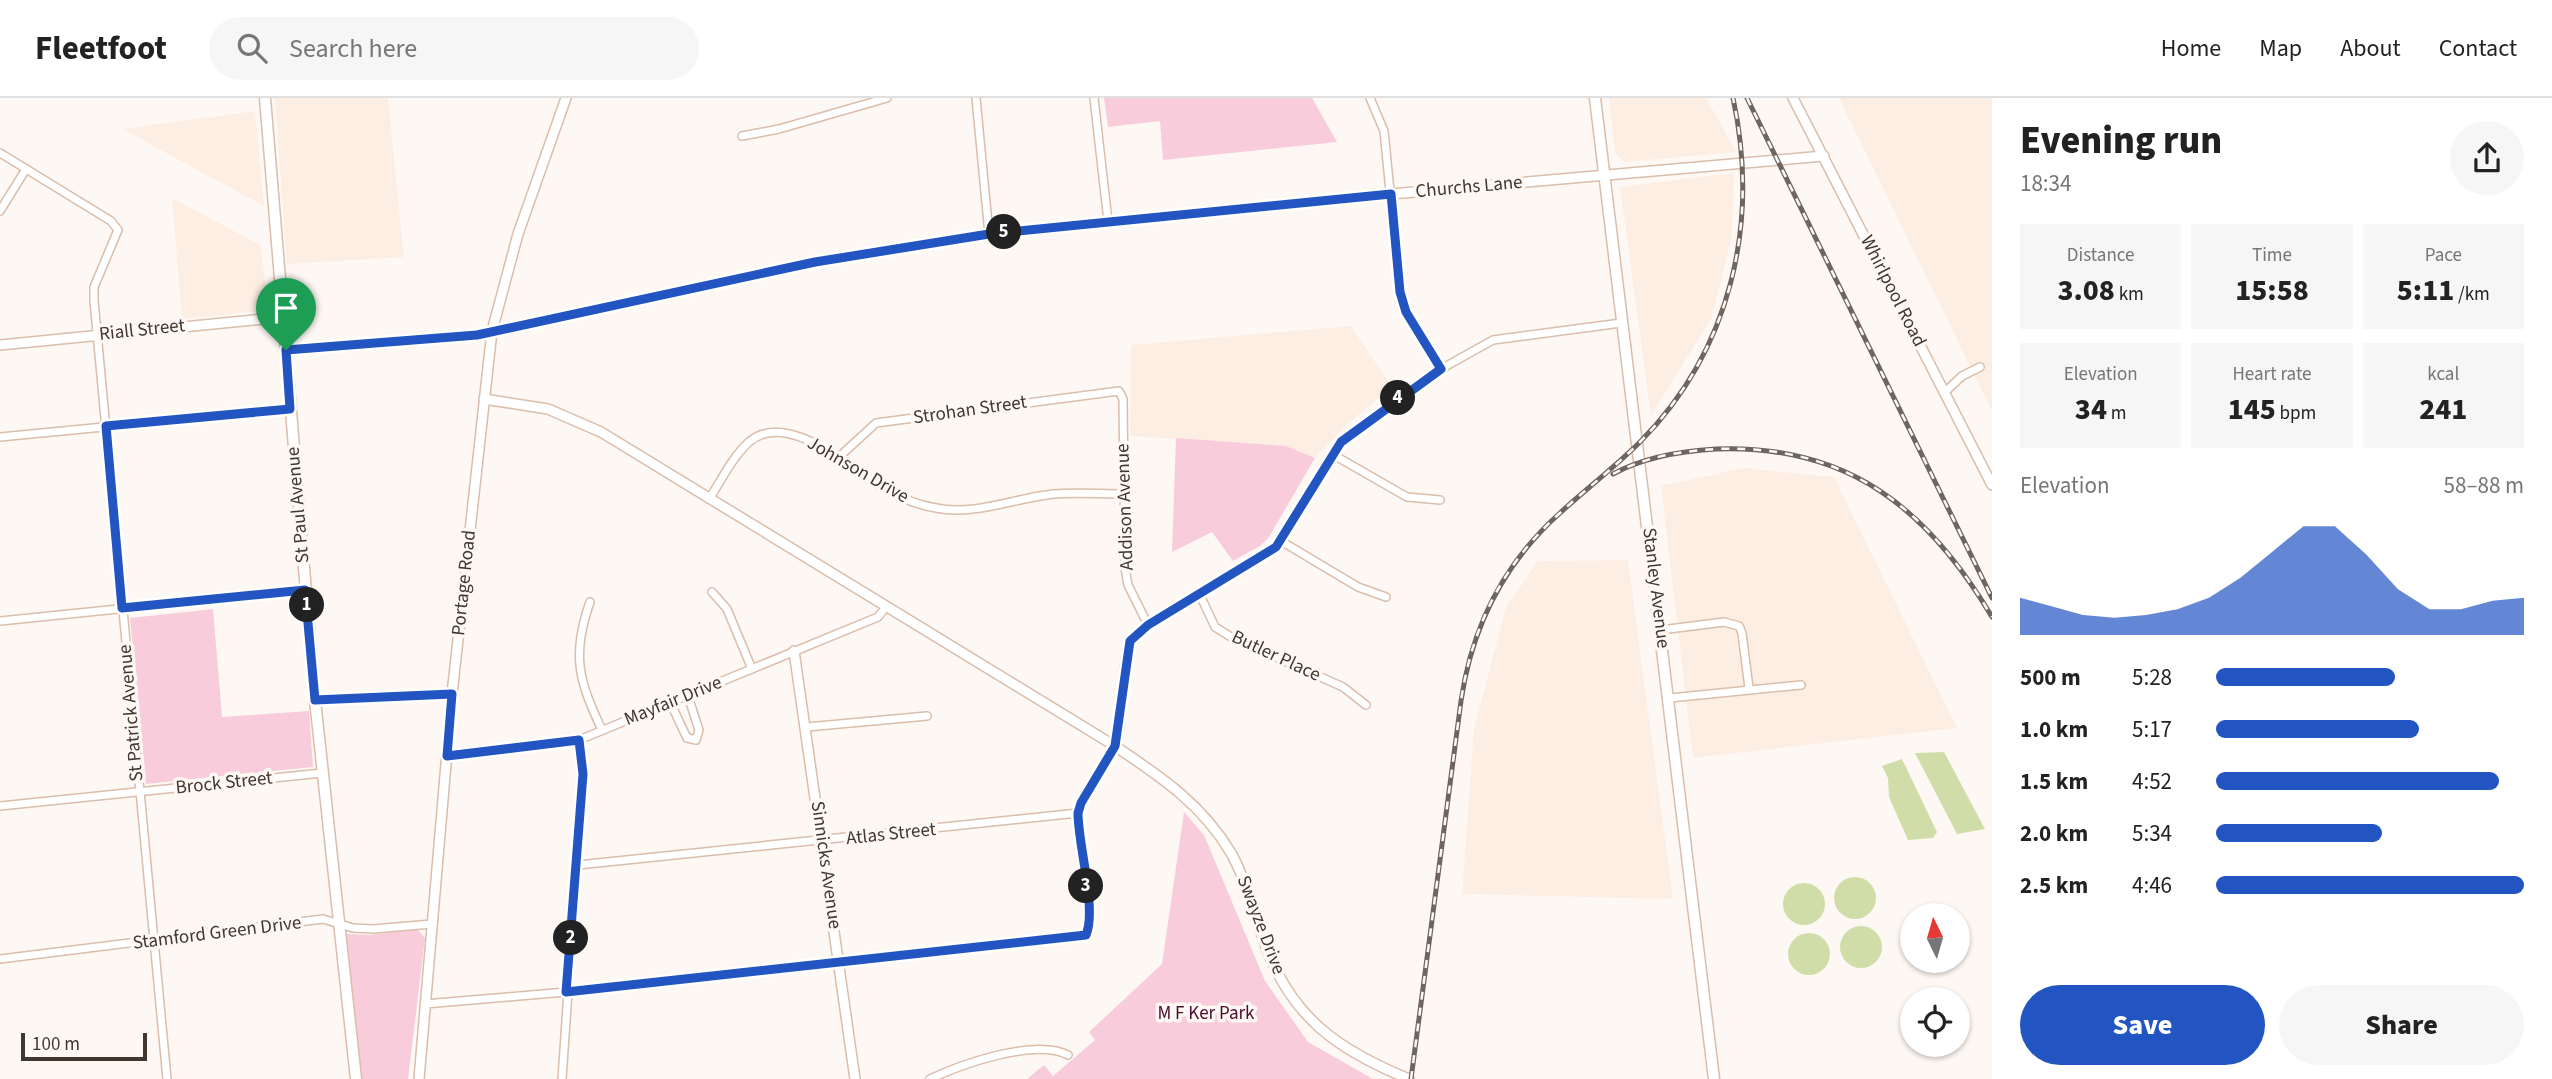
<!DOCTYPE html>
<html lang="en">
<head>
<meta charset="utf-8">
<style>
	:root { --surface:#fff; --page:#f6f6f6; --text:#222; --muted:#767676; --line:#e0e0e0; --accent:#2255c2 }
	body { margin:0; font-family:"Source Sans 3",sans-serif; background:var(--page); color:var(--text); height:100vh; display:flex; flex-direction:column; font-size:26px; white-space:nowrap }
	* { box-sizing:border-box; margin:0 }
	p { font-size:23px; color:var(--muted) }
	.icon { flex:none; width:38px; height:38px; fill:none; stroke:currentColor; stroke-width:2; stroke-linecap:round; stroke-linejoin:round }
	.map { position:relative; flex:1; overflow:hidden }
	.drawer { display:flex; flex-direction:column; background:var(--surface); width:560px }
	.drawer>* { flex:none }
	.needle { width:46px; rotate:355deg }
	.fabs { position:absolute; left:1900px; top:805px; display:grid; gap:14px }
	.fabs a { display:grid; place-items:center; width:70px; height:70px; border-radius:50%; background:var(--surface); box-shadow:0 2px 5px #0004; font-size:35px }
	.scale { position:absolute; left:21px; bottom:18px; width:126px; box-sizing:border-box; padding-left:7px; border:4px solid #42372f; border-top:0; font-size:19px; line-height:24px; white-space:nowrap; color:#42372f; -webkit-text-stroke:5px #fef8f4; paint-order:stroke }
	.pin { position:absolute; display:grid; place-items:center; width:60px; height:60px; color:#fff; margin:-72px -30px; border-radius:50% 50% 50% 0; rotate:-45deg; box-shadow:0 0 7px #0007 }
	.pin .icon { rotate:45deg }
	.km { position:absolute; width:35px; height:35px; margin:-18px; border-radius:50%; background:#222; color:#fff; font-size:19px; line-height:35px; text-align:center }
	.round { display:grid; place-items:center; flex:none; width:74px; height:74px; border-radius:37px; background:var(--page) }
	.head { display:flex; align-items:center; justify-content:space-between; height:119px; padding:0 28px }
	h1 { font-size:38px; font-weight:800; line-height:52px }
	.stats { display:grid; grid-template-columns:repeat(3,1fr); gap:10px; height:119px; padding:7px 28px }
	.stats div { display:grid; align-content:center; border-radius:0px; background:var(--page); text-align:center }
	.stats b { font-size:30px; font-weight:800 }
	.stats small { font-size:19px; font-weight:400 }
	.stats p { font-size:19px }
	.chart { height:196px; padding:14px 28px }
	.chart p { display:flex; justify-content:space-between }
	.chart svg { width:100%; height:126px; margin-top:7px; fill:var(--accent); opacity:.7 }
	.action { display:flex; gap:14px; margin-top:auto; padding:14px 28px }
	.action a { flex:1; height:80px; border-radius:42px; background:var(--accent); color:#fff; font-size:28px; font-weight:800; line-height:80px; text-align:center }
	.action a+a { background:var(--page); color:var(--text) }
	ul { padding:0 28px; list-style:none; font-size:23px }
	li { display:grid; grid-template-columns:112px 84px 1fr; align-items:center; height:52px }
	li i { height:18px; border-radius:9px; background:var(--accent) }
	header { display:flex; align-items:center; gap:42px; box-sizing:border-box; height:98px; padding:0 35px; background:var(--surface); border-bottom:2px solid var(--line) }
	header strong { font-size:33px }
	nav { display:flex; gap:38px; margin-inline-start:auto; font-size:24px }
	.search { width:490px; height:63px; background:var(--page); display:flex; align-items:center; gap:18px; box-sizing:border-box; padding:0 24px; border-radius:38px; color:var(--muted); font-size:26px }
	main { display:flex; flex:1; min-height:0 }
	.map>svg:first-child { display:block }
	.built { fill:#fdeee4 }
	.green { fill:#f9ccdc }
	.water { fill:#d1dda9 }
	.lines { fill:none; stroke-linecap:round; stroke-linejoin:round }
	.minor-casing { stroke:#dabdaa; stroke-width:10 }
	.tertiary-casing { stroke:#dabdaa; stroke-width:12 }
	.secondary-casing { stroke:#dabdaa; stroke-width:13 }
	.minor { stroke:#fff; stroke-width:7 }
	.tertiary { stroke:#fff; stroke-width:9 }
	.secondary { stroke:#fff; stroke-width:10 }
	.rail-casing { stroke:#6f655e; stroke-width:5 }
	.rail { stroke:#fef8f4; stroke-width:2.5; stroke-dasharray:8; stroke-linecap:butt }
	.route-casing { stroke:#fff; stroke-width:14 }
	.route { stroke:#2255c2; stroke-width:9 }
	.labels { text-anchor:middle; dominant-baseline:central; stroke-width:7; stroke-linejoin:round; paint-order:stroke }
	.street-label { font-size:19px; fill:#42372f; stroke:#fef8f4 }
	.park-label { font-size:19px; fill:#4e0c2d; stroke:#fef8f4 }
</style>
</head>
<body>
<header>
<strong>Fleetfoot</strong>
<div class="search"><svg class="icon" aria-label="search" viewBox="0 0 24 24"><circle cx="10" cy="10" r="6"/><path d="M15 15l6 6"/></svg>Search here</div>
<nav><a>Home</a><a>Map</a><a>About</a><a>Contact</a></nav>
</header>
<main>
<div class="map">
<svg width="1992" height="981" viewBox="0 0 1992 981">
	<rect width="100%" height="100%" fill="#fef8f4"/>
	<g class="built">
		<path d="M 275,0 L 388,0 L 404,159 L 287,166 Z"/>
		<path d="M 1609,0 L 1706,0 L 1736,54 L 1625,64 L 1615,55 Z"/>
		<path d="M 1839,0 L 1992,0 L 1992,313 Z"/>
		<path d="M 255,13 L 264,108 L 122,31 Z"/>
		<path d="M 1734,75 L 1732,137 L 1712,219 L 1651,318 L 1620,89 Z"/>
		<path d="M 172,100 L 260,147 L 270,212 L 182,221 Z"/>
		<path d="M 1351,228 L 1392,289 L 1343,330 L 1315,360 L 1286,348 L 1130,338 L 1131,247 Z"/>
		<path d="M 1743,370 L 1834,379 L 1957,630 L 1693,660 L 1661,388 Z"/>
		<path d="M 1628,462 L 1673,801 L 1462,796 L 1474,631 L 1506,509 L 1538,463 Z"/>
	</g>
	<g class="green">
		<path d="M 1104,0 L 1312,0 L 1337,44 L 1163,62 L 1160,23 L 1108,29 Z"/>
		<path d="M 1176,340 L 1286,348 L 1315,360 L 1269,439 L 1260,448 L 1233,463 L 1212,434 L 1172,454 Z"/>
		<path d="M 213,511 L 222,619 L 309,613 L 313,669 L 146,686 L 130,520 Z"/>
		<path d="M 1184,714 L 1204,737 L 1265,883 L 1308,944 L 1373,981 L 1027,981 L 1044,967 L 1053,978 L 1095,942 L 1089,934 L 1162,866 Z"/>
		<path d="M 417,831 L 425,840 L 408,981 L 361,981 L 344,840 L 347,836 L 369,837 Z"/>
	</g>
	<g class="water">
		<path d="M 1944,654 L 1985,731 L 1957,736 L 1915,655 Z"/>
		<path d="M 1902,661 L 1937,734 L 1933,740 L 1908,742 L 1889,699 L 1888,680 L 1882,668 Z"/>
		<circle cx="1855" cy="800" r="21"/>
		<circle cx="1804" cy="806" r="21"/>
		<circle cx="1861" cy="849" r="21"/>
		<circle cx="1809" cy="856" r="21"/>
	</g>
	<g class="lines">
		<g class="minor-casing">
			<g id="minor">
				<path d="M 976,0 L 989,136"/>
				<path d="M 1094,0 L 1108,123"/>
				<path d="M 1370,0 L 1384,33 L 1400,194 L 1406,214 L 1441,271"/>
				<path d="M 742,38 L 779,31 L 887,0"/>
				<path d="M 0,55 L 111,123 L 118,132 L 94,189 L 94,203 L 167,981"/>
				<path d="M 0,113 L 26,71"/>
				<path d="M 1945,294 L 1962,278 L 1980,269"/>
				<path d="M 0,339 L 290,311"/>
				<path d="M 1332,356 L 1407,399 L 1440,402"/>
				<path d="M 839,359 L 876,325 L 1119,293 L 1123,301 L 1125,470 L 1128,487 L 1148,527"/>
				<path d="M 709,401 C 721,383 733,358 749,344 C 787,311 850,370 881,389 C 898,399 917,407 936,410 C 973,418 1016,400 1053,396 C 1076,394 1100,396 1123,396"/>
				<path d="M 1281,443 L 1358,489 L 1386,499"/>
				<path d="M 712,494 L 727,511 L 752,571"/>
				<path d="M 1200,497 L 1215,529 L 1231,539 L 1343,589 L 1366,607"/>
				<path d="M 590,504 C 571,558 579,583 602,632"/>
				<path d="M 0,523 L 305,492"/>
				<path d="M 1661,532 L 1724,524 L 1739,528 L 1742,535 L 1749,590"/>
				<path d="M 1670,600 L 1801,587"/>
				<path d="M 315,602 L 452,596"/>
				<path d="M 670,604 L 687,640 L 696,642 L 699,632 L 688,598"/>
				<path d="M 807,629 L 927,618"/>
				<path d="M 447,658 L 579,642 L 878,519 L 886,509"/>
				<path d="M 0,708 L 322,675"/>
				<path d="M 578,767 L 1078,715"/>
				<path d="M 0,861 L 323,821 L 353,830 L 373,831 L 432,826"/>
				<path d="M 425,906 L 566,894 L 1086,837 C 1097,810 1078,747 1078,715 L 1081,705 C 1094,683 1113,659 1119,634 C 1126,602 1116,560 1138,534 L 1276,449 L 1341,344 L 1441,271 L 1493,242 L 1621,225"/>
				<path d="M 562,981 L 583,676 L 579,642"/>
				<path d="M 930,981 C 962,966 1035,940 1068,957"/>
			</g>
		</g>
		<g class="tertiary-casing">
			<g id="tertiary">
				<path d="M 1793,0 L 1992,387"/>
				<path d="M 0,247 L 283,219"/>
				<path d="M 286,252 L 477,237 L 815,164 L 989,136 L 1391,96 L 1824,58"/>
				<path d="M 484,301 L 548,311 L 601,334 L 1115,648 C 1161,679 1202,706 1231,755 C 1247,784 1255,818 1266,849 C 1293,921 1340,953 1409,981"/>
				<path d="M 794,553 L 855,981"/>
				<path d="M 419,981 L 452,596 L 492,233 L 518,136 L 566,0"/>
			</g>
		</g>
		<g class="secondary-casing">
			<g id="secondary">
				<path d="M 265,0 L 315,602 L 356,981"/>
				<path d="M 1595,0 L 1714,981"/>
			</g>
		</g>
		<use href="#minor" class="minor"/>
		<use href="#tertiary" class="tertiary"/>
		<use href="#secondary" class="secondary"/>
		<g class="rail-casing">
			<g id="rail">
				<path d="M 1747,0 L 1992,500"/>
				<path d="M 1613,376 C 1644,359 1681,353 1716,351 C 1848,346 1928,411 1992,519"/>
				<path d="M 1411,981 L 1461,603 C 1472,528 1503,466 1560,415 C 1586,391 1615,369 1640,344 C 1731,252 1760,125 1733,0"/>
			</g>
		</g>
		<use href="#rail" class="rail"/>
	</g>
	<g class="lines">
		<g class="route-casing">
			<path id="route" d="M 1391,96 L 1400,194 L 1406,214 L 1441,271 L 1341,344 L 1276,449 L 1148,527 L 1130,543 L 1115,648 L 1081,705 L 1078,715 C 1078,747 1097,811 1086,837 L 566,894 L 583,676 L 579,642 L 447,658 L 452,596 L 315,602 L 305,492 L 122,510 L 106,328 L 290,311 L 286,252 L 477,237 L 815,164 L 989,136 Z"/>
		</g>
		<use href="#route" class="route"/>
	</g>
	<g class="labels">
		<g class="street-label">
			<text transform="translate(1469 89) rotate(-5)">Churchs Lane</text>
			<text transform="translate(1893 193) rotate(63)">Whirlpool Road</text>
			<text transform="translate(142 232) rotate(-6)">Riall Street</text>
			<text transform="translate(970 312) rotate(-8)">Strohan Street</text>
			<text transform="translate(858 372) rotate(30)">Johnson Drive</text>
			<text transform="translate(298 407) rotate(-95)">St Paul Avenue</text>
			<text transform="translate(1125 409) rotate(-92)">Addison Avenue</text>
			<text transform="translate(464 485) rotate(-84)">Portage Road</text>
			<text transform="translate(1656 490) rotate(83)">Stanley Avenue</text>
			<text transform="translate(1276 558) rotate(25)">Butler Place</text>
			<text transform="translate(673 603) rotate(-22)">Mayfair Drive</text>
			<text transform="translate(131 615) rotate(-95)">St Patrick Avenue</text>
			<text transform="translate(224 685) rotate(-6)">Brock Street</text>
			<text transform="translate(891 736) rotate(-6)">Atlas Street</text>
			<text transform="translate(826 767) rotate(82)">Sinnicks Avenue</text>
			<text transform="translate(1261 827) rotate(69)">Swayze Drive</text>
			<text transform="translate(217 835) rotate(-7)">Stamford Green Drive</text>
		</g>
		<g class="park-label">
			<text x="1206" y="915">M F Ker Park</text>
		</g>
	</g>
</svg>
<div class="fabs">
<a><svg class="needle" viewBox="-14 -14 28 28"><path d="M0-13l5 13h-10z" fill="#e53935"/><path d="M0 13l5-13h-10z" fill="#767676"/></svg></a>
<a><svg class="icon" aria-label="locate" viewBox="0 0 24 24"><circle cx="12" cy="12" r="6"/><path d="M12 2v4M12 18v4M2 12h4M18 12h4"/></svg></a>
</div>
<div class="scale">100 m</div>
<div class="pin" style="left:286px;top:252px;background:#1e9e55"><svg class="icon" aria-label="arrive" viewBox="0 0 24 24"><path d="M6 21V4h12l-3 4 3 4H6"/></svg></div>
<b class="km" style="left:307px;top:507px">1</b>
<b class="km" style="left:571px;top:840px">2</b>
<b class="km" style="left:1086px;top:788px">3</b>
<b class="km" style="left:1398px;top:300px">4</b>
<b class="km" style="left:1004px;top:134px">5</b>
</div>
<section class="drawer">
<div class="head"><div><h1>Evening run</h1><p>18:34</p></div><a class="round"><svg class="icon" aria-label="share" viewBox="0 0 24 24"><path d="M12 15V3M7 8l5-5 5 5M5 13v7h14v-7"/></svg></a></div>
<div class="stats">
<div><p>Distance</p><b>3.08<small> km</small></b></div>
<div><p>Time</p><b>15:58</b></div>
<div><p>Pace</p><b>5:11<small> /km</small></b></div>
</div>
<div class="stats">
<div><p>Elevation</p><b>34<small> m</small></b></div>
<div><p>Heart rate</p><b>145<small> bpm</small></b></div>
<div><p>kcal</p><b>241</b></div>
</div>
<div class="chart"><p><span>Elevation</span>58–88 m</p>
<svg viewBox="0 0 160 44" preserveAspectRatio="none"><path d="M0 44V31L10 34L20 37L30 38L40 37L50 35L60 31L70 24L80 15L90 6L100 6L110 16L120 28L130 35L140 35L150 32L160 31V44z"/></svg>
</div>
<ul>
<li><b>500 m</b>5:28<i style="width:58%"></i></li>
<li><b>1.0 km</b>5:17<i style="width:66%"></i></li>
<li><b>1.5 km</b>4:52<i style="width:92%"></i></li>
<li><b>2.0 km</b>5:34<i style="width:54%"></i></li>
<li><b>2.5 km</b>4:46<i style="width:100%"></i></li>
</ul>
<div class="action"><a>Save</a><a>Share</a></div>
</section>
</main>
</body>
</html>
